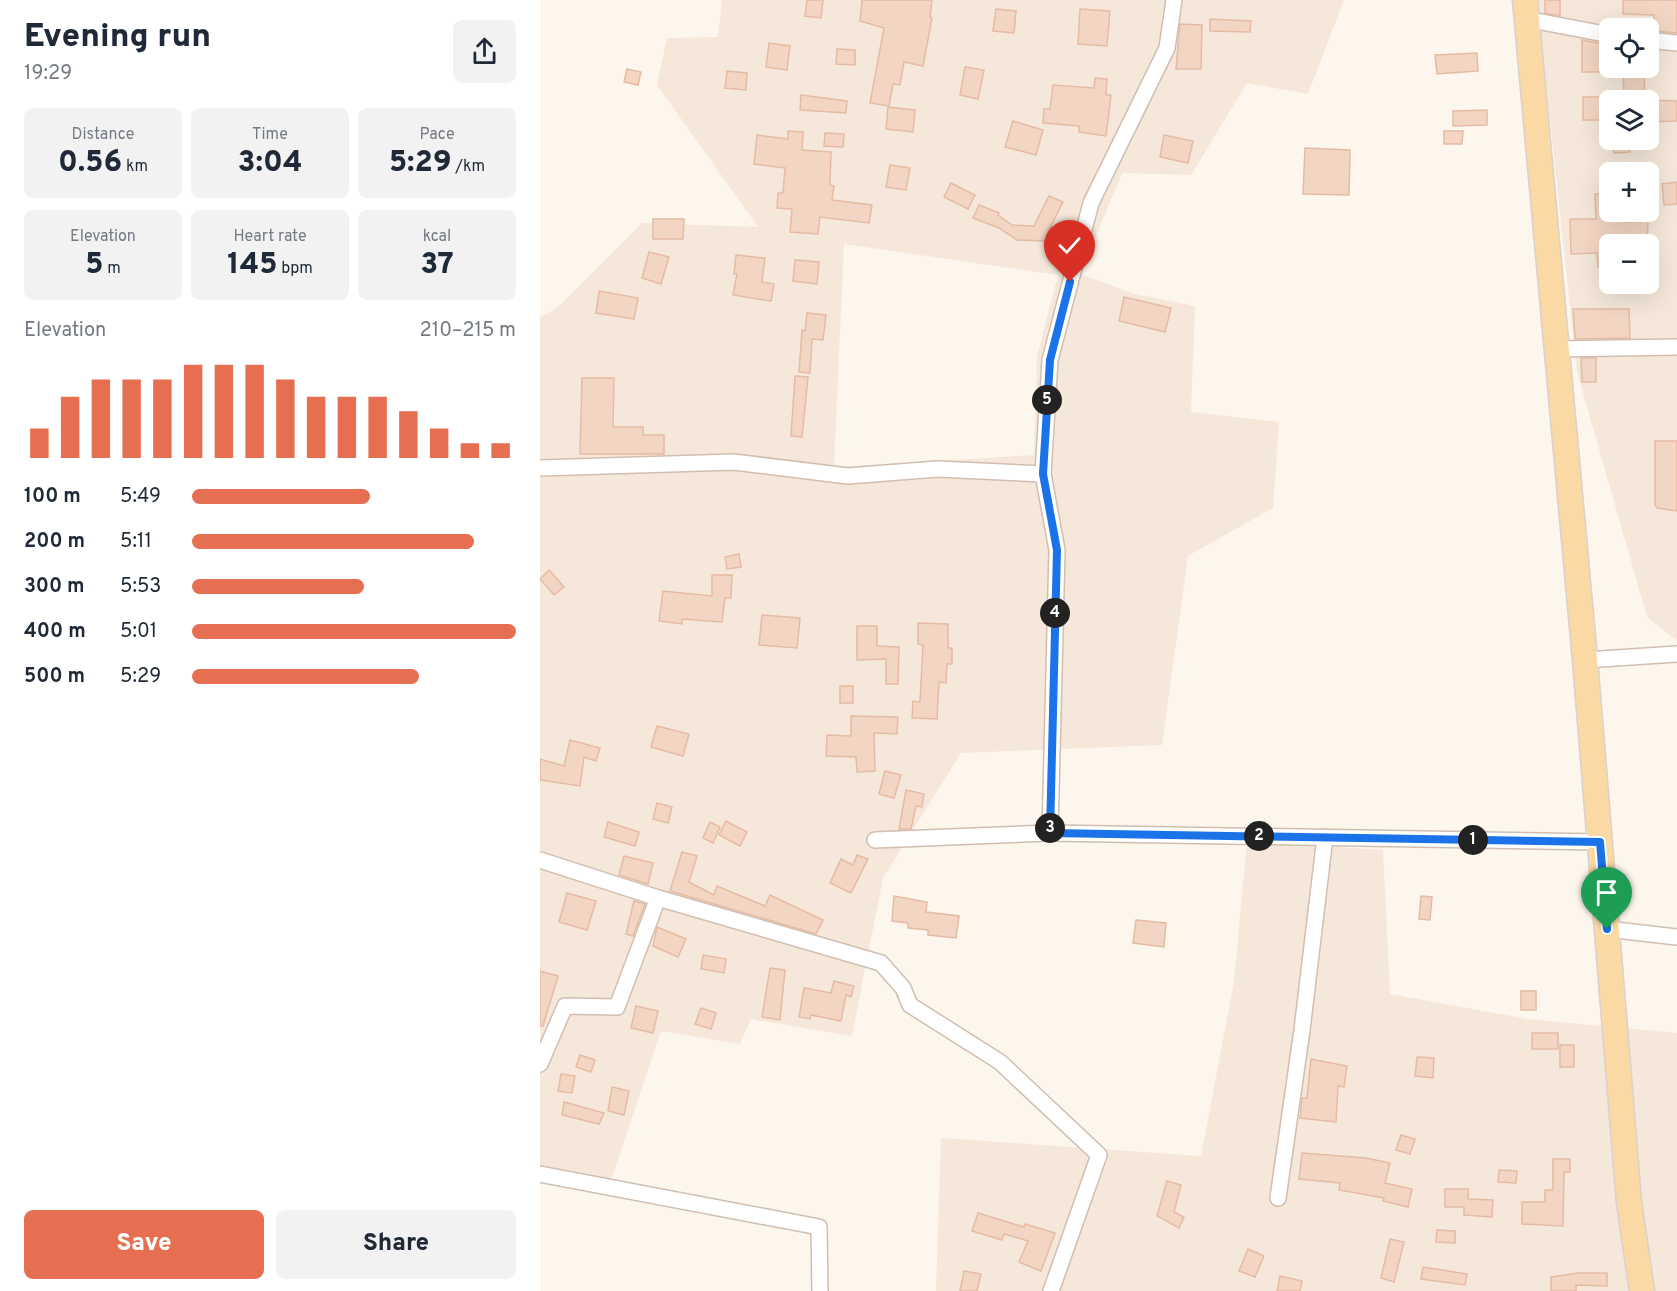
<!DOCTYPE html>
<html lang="en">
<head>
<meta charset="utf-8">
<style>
	:root { --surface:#fff; --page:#f2f2f3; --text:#1f2937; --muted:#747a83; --accent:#e76f51 }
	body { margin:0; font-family:Overpass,sans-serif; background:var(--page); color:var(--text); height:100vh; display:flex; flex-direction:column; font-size:22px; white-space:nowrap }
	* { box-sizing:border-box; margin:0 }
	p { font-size:20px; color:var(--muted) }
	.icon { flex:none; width:33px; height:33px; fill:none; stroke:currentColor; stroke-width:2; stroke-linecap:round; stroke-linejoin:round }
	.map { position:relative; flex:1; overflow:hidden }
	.sheet { display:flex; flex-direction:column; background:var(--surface); width:540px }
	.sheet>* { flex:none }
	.tools { position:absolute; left:1059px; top:18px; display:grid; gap:12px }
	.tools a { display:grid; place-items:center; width:60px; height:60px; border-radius:9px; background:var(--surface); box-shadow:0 6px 24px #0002; font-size:30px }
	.pin { position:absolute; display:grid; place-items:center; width:51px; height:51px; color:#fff; margin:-62px -26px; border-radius:50% 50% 50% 0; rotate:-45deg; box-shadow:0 0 6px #0007 }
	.pin .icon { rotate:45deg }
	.km { position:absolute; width:30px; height:30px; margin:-15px; border-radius:50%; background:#222; color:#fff; font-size:16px; line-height:30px; text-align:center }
	.round { display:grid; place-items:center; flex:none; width:63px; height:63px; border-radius:9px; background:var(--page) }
	.summary { display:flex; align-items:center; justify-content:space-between; height:102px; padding:0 24px }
	h1 { font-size:33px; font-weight:800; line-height:45px }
	.stats { display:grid; grid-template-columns:repeat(3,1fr); gap:9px; height:102px; padding:6px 24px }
	.stats div { display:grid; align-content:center; border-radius:9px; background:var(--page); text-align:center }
	.stats b { font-size:30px; font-weight:800 }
	.stats small { font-size:16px; font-weight:400 }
	.stats p { font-size:16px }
	.chart { height:168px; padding:12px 24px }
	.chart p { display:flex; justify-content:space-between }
	.chart svg { width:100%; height:108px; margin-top:6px; stroke:var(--accent); stroke-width:6 }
	.action { display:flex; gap:12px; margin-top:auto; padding:12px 24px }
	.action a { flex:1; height:69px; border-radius:9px; background:var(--accent); color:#fff; font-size:24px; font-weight:800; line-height:69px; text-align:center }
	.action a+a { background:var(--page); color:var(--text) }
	ul { padding:0 24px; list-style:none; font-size:20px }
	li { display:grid; grid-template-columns:96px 72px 1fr; align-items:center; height:45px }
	li i { height:15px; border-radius:8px; background:var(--accent) }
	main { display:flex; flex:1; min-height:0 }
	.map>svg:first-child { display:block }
	.residential { fill:#f5e8da; fill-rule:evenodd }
	.building { fill:#f3d5c3; stroke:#e6bba3; stroke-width:1.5 }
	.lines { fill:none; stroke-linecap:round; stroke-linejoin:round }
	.minor-casing { stroke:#d1beb0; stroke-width:18 }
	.primary-casing { stroke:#dad1cd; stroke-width:27 }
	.minor { stroke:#fff; stroke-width:15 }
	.primary { stroke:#fbd9a5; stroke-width:24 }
	.route-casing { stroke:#fff; stroke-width:12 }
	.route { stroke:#1a73e8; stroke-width:8 }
</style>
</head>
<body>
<main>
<section class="sheet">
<div class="summary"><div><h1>Evening run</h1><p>19:29</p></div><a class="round"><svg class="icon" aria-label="share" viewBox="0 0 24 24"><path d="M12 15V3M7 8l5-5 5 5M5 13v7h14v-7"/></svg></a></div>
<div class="stats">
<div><p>Distance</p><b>0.56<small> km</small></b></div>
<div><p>Time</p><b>3:04</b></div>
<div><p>Pace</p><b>5:29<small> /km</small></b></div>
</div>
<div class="stats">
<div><p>Elevation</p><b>5<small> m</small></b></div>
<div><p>Heart rate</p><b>145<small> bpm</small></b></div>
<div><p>kcal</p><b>37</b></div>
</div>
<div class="chart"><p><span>Elevation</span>210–215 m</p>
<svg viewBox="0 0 160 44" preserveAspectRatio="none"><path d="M5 44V32M15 44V19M25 44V12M35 44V12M45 44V12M55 44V6M65 44V6M75 44V6M85 44V12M95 44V19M105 44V19M115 44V19M125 44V25M135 44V32M145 44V38M155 44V38"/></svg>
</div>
<ul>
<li><b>100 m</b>5:49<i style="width:55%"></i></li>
<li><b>200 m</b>5:11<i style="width:87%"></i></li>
<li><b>300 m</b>5:53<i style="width:53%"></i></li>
<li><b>400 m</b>5:01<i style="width:100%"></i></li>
<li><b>500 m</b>5:29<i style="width:70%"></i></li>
</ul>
<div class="action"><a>Save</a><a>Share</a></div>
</section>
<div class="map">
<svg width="1137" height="1291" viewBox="0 0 1137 1291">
	<rect width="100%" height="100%" fill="#fdf6ec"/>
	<g class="residential">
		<path d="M 182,0 L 804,0 L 768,94 L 707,83 L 651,175 L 582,173 L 540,274 L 595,294 L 655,306 L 651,412 L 739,422 L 733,508 L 648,556 L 622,745 L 421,753 L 343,878 L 312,1036 L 211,1019 L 200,1044 L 121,1031 L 70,1184 L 0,1170 L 0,318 L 18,307 L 102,223 L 218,227 L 117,85 L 127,38 L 178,37 ZM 304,244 L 518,275 L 497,356 L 494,455 L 294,467 Z"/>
		<path d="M 997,0 L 1137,0 L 1137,641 L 1107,617 L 1037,372 ZM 1070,28 L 1108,28 L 1108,68 L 1070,68 ZM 1070,100 L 1108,100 L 1108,140 L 1070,140 ZM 1070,172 L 1108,172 L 1108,212 L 1070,212 ZM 1070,244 L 1108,244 L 1108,284 L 1070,284 Z"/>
		<path d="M 707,841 L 843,850 L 850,994 L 987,1019 L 1137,1033 L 1137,1291 L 396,1291 L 401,1138 L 661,1156 L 694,982 Z"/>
	</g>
	<g class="building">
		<path d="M 267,0 L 283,0 L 281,18 L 265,16 Z"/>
		<path d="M 322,0 L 392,0 L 390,17 L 392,18 L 383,66 L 364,62 L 360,85 L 353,84 L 349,106 L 330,103 L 344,28 L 320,21 Z"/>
		<path d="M 1005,0 L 1020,0 L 1020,16 L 1005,13 Z"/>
		<path d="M 1083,0 L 1137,0 L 1137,33 L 1114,31 L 1114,15 L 1083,14 Z"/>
		<path d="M 456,9 L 476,11 L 474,33 L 453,31 Z"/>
		<path d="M 540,9 L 570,11 L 567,46 L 538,44 Z"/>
		<path d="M 670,19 L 711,21 L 710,32 L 670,31 Z"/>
		<path d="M 640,24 L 662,25 L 661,69 L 636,69 Z"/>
		<path d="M 1042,40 L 1063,44 L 1062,53 L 1066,53 L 1066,72 L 1042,72 Z"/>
		<path d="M 229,43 L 250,46 L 247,70 L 226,67 Z"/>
		<path d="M 297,49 L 315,50 L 315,65 L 296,64 Z"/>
		<path d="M 937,53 L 938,71 L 897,74 L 895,55 Z"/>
		<path d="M 425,67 L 444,70 L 438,99 L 420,95 Z"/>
		<path d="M 1083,68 L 1097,68 L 1096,74 L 1104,73 L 1105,100 L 1084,100 Z"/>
		<path d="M 87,69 L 101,72 L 98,85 L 84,82 Z"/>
		<path d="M 187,71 L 207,73 L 206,90 L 185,88 Z"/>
		<path d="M 555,78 L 567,79 L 566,95 L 571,95 L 566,136 L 539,132 L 539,126 L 503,123 L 504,109 L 510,109 L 513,85 L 554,88 Z"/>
		<path d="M 261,95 L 307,101 L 306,113 L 260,110 Z"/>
		<rect x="1043" y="97" width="22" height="23"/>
		<path d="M 1108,100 L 1137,101 L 1137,121 L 1108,122 Z"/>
		<path d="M 348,107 L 375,110 L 373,132 L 346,129 Z"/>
		<path d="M 947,110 L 947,125 L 913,126 L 913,111 Z"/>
		<path d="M 473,121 L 503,130 L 496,155 L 465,147 Z"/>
		<path d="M 248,131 L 263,132 L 262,150 L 291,152 L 290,185 L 294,186 L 292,200 L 332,205 L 329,223 L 280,217 L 278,234 L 250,232 L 252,209 L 237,208 L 238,193 L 243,193 L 245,168 L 214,164 L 217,135 L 248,139 Z"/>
		<path d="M 904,131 L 923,131 L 922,144 L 904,144 Z"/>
		<path d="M 285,133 L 304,134 L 303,147 L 284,146 Z"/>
		<path d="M 624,135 L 653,141 L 648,163 L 620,157 Z"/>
		<path d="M 1072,140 L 1089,140 L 1090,152 L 1074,153 Z"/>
		<path d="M 765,148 L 810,150 L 809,195 L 763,194 Z"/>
		<path d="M 350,165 L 370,168 L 366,190 L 346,187 Z"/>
		<path d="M 1137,182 L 1137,204 L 1124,205 L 1122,184 Z"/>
		<path d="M 411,183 L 435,195 L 428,209 L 404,197 Z"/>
		<path d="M 1055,194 L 1070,194 L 1070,212 L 1077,212 L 1077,218 L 1083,218 L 1084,222 L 1108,221 L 1107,244 L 1070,244 L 1070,267 L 1058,267 L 1057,253 L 1031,254 L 1030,219 L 1056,219 Z"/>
		<path d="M 509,196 L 523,202 L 507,234 L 507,241 L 477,240 L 459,228 L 433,218 L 439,205 L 459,213 L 458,215 L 472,225 L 494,226 Z"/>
		<path d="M 113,219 L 144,219 L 143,239 L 113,239 Z"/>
		<path d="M 109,252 L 129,257 L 121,284 L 102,278 Z"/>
		<path d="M 196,255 L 225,258 L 222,282 L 234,284 L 231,301 L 193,295 L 197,274 L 194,274 Z"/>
		<path d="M 255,260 L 279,262 L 277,284 L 253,281 Z"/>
		<path d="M 59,291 L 98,298 L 94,319 L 56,313 Z"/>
		<path d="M 584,297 L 631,308 L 625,332 L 579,321 Z"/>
		<path d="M 1033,309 L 1089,309 L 1090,338 L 1035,339 Z"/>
		<path d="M 267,313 L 286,315 L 283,340 L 272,339 L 270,373 L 259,372 L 262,330 L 265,331 Z"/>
		<path d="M 1041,358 L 1056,358 L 1056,382 L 1042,382 Z"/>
		<path d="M 255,376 L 268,377 L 262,437 L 251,436 Z"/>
		<path d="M 42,378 L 74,378 L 73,427 L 103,427 L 103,435 L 124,435 L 124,454 L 40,454 Z"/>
		<path d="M 1115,441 L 1137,441 L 1137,511 L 1117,508 L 1115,505 Z"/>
		<path d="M 199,554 L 201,567 L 187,569 L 185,557 Z"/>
		<path d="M 9,570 L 24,587 L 14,595 L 0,579 Z"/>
		<path d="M 172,575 L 192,575 L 191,598 L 185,598 L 182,622 L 142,619 L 142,624 L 119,621 L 123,591 L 172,596 Z"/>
		<path d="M 222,615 L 260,618 L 257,648 L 219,645 Z"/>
		<path d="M 378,623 L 408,624 L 408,648 L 412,648 L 412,664 L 407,664 L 406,683 L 399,682 L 397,719 L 372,718 L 373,701 L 380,702 L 383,645 L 378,644 Z"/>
		<path d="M 317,626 L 337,626 L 337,646 L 359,647 L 358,684 L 346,684 L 346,659 L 317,660 Z"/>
		<rect x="300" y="686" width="13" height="17"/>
		<path d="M 311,716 L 358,717 L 357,734 L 334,733 L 335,771 L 317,772 L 316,757 L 286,756 L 287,735 L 311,736 Z"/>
		<path d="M 117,726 L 149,734 L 143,756 L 111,747 Z"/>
		<path d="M 30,740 L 60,748 L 56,761 L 44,757 L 40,786 L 0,780 L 0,759 L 24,766 Z"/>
		<path d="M 345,771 L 361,775 L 354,798 L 339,794 Z"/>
		<path d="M 366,790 L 384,794 L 382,807 L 376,806 L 371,829 L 359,829 Z"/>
		<path d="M 117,803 L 132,807 L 128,823 L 113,819 Z"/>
		<path d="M 186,821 L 207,832 L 200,846 L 179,835 Z"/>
		<path d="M 68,822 L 99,832 L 95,846 L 64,837 Z"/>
		<path d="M 170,822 L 180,827 L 173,843 L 163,838 Z"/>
		<path d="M 142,852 L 157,856 L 149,882 L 174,895 L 177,886 L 225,906 L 230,895 L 283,920 L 276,934 L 130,891 Z"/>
		<path d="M 317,855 L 328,859 L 311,893 L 290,883 L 301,859 L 313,865 Z"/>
		<path d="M 84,856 L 113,863 L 108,884 L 79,875 Z"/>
		<path d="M 27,893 L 56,901 L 47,930 L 19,922 Z"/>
		<path d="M 354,896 L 387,902 L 386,912 L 419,916 L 416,938 L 388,935 L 388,930 L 368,928 L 368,923 L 352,921 Z"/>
		<path d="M 881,896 L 892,897 L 890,920 L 879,919 Z"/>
		<path d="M 94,901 L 105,904 L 93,936 L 86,934 Z"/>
		<path d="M 596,920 L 626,923 L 624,947 L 593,943 Z"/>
		<path d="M 117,927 L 146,939 L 138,957 L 113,946 Z"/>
		<path d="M 163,955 L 186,959 L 184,973 L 161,969 Z"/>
		<path d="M 230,968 L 245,970 L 240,1020 L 222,1017 Z"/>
		<path d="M 0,971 L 18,976 L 3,1026 L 0,1026 Z"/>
		<path d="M 294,981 L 314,986 L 311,997 L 306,995 L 301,1021 L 271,1015 L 270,1019 L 259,1017 L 264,988 L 291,993 Z"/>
		<rect x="981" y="991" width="15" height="19"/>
		<path d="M 96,1006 L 118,1011 L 113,1033 L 91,1028 Z"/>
		<path d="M 161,1008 L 176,1013 L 171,1029 L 155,1024 Z"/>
		<rect x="992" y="1033" width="26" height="16"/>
		<rect x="1020" y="1045" width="14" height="22"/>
		<path d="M 40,1055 L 55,1060 L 51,1072 L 36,1067 Z"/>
		<path d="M 877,1057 L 894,1058 L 893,1078 L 875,1076 Z"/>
		<path d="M 771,1059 L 807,1066 L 804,1087 L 798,1086 L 796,1122 L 760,1118 L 762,1098 L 767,1098 Z"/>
		<path d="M 21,1074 L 35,1076 L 32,1093 L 18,1091 Z"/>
		<path d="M 72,1087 L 89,1091 L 84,1115 L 68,1111 Z"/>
		<path d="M 24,1102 L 64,1113 L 59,1124 L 22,1115 Z"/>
		<path d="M 861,1135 L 875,1139 L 870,1154 L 856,1150 Z"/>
		<path d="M 762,1153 L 826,1158 L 850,1163 L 845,1183 L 872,1189 L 868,1207 L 843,1201 L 844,1198 L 799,1190 L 800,1183 L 759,1179 Z"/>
		<path d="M 1013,1159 L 1030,1159 L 1030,1172 L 1024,1172 L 1023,1226 L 982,1224 L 982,1202 L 1005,1202 L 1005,1190 L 1013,1190 Z"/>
		<path d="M 959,1170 L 977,1171 L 976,1183 L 958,1182 Z"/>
		<path d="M 627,1181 L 641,1185 L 634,1212 L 644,1217 L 639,1228 L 617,1216 Z"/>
		<path d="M 905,1189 L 928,1189 L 928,1199 L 953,1200 L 952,1217 L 924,1215 L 924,1207 L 905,1207 Z"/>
		<path d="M 438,1213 L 484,1227 L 485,1224 L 515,1233 L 501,1271 L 479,1262 L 488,1241 L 464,1234 L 462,1240 L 432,1231 Z"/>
		<path d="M 897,1230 L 915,1231 L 915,1243 L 896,1242 Z"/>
		<path d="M 850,1239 L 864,1242 L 854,1282 L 841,1278 Z"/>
		<path d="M 708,1249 L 724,1256 L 715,1277 L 699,1271 Z"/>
		<path d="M 883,1267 L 927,1274 L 925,1285 L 881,1279 Z"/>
		<path d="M 424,1271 L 441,1274 L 437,1291 L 420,1291 Z"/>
		<path d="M 1039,1273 L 1067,1273 L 1067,1286 L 1036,1285 L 1036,1291 L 1011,1291 L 1011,1277 Z"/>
		<path d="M 740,1276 L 762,1281 L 760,1291 L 737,1291 Z"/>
	</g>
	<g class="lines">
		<g class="minor-casing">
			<g id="minor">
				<path d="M 986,19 L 1070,35"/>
				<path d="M 1108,40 L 1137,43"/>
				<path d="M 1016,349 L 1137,347"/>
				<path d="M 0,468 L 194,462 L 308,476 L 397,469 L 503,474 L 517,550 L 510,833"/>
				<path d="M 503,474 L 510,360 L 551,203 L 627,48 L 634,0"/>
				<path d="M 1045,660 L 1137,654"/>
				<path d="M 335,840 L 510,833 L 1060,842"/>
				<path d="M 0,860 L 118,898"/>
				<path d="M 1067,929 L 1137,937"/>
				<path d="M 0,1064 L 25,1006 L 77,1007 L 118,898 L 341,963 L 363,988 L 370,1005 L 460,1062 L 559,1155 L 511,1291"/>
				<path d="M 0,1174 L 279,1227 L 280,1291"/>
				<path d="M 738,1198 L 762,1030 L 785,837"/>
			</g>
		</g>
		<g class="primary-casing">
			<path id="primary" d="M 985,0 L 1045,660 L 1089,1202 L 1102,1291"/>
		</g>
		<use href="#minor" class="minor"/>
		<use href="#primary" class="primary"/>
	</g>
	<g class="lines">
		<g class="route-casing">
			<path id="route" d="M 530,282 L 510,360 L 503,474 L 517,550 L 510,833 L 1060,842 L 1067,929"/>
		</g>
		<use href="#route" class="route"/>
	</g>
</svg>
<div class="tools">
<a><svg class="icon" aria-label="locate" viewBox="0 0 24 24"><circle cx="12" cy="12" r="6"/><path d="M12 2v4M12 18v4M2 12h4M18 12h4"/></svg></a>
<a><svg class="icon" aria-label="layers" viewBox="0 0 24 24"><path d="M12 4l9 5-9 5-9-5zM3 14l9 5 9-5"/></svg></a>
<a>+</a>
<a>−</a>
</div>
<div class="pin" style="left:1067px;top:929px;background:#1e9e55"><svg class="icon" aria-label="arrive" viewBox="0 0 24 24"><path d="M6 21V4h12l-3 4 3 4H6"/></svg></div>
<div class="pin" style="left:530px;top:282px;background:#d93025"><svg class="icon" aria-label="check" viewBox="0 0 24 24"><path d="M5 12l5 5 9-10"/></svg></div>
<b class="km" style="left:933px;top:840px">1</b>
<b class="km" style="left:719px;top:836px">2</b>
<b class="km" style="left:510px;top:828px">3</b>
<b class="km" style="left:515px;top:613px">4</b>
<b class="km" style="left:507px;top:400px">5</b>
</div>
</main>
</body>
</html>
